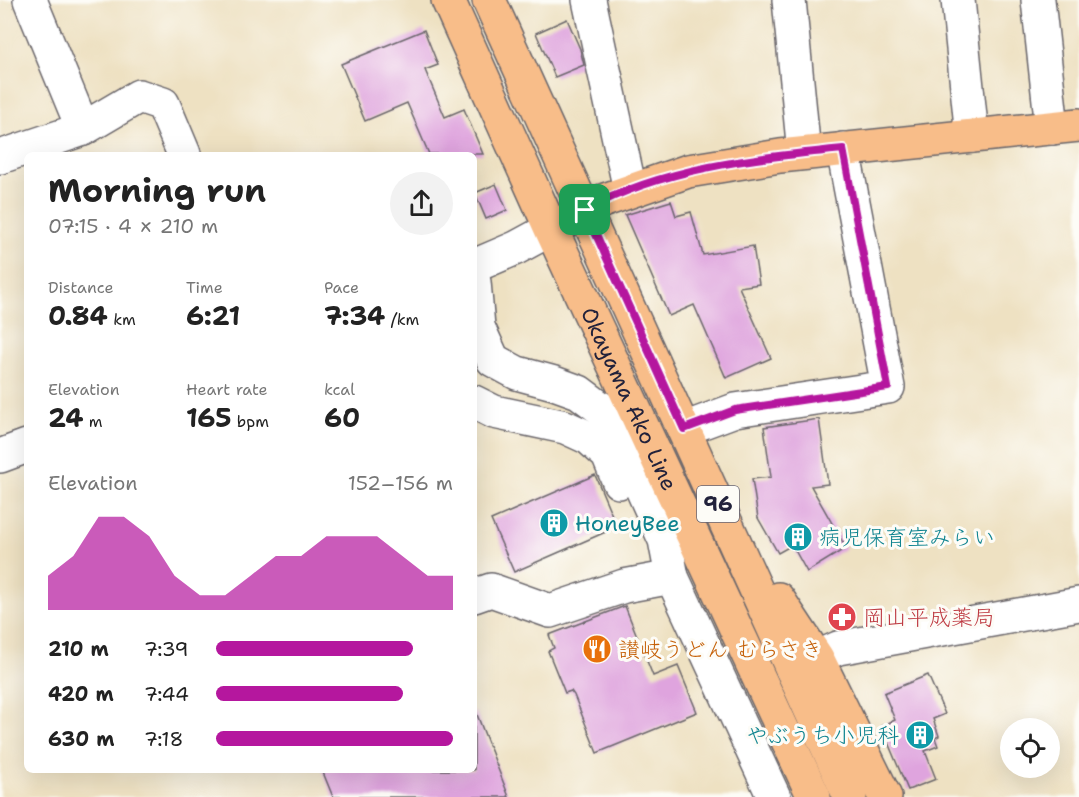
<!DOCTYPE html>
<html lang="en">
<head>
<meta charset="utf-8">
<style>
	:root { --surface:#fff; --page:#f2f2f2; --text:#222; --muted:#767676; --accent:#b5179e }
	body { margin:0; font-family:"Shantell Sans","Klee One",sans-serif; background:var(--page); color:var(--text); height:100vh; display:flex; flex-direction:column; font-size:22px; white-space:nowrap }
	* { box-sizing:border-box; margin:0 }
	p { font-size:20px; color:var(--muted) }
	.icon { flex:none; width:33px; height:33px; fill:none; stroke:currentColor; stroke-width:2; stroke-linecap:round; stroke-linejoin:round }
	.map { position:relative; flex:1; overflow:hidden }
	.sheet { position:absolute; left:24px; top:152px; width:453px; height:621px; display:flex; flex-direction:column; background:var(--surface); border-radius:9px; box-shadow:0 6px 24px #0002 }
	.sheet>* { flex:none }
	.controls { position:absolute; left:1000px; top:718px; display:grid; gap:12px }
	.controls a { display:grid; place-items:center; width:60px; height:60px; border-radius:50%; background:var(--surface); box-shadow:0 6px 24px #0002; font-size:30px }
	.pin { position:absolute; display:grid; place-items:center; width:51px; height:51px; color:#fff; margin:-26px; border-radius:12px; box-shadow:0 3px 9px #0006 }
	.round { display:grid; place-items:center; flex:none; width:63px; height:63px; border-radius:32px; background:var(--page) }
	.head { display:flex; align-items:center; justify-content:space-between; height:102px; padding:0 24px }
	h1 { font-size:33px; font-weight:700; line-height:45px }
	.metrics { display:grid; grid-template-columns:repeat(3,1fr); gap:9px; height:102px; padding:6px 24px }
	.metrics div { display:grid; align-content:center }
	.metrics b { font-size:26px; font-weight:700 }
	.metrics small { font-size:16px; font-weight:400 }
	.metrics p { font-size:16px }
	.chart { height:168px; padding:12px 24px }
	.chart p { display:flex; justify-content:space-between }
	.chart svg { width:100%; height:108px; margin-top:6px; fill:var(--accent); opacity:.7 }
	ul { padding:0 24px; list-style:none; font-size:20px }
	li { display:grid; grid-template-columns:96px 72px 1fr; align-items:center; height:45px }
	li i { height:15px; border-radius:8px; background:var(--accent) }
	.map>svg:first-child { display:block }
	.building { fill:#dfa4de }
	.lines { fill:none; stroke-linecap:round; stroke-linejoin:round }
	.minor-casing { stroke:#69656a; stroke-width:36 }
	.major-casing { stroke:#69656a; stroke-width:36 }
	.minor { stroke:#fff; stroke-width:33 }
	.major { stroke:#f8bd89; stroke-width:33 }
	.route-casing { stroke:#fff; stroke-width:12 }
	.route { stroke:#b5179e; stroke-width:8 }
	.labels { text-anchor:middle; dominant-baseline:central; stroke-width:6; stroke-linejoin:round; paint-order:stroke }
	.shield { fill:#fdfcf7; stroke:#646373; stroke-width:1.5 }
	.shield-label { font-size:21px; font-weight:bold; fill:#22223b }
	.street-label { font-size:22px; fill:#22223b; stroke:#fdfcf7 }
	.culture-label { font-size:22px; fill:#0d838f; stroke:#fdfcf7; text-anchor:start }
	.health-label { font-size:22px; fill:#be3a42; stroke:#fdfcf7; text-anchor:start }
	.food-label { font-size:22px; fill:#c56008; stroke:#fdfcf7; text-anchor:start }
</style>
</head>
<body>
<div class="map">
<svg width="1079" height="797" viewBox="0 0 1079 797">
	<rect width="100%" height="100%" fill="#fdfcf7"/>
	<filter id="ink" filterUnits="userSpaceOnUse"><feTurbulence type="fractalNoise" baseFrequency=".0167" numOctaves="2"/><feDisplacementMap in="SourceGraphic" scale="12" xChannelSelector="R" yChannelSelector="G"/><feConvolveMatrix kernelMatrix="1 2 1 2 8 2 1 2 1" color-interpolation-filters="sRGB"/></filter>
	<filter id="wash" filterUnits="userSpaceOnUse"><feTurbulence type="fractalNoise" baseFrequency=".008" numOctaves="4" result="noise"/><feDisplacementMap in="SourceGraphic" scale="24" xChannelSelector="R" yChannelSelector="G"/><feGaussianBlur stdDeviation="1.35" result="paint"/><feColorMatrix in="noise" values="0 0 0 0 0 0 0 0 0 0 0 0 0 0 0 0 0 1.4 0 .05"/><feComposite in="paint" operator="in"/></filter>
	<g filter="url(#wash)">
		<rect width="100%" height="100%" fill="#eee1c2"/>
		<g id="blocks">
			<g class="building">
				<path d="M 567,19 L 580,49 L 584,65 L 555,77 L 536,33 Z"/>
				<path d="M 424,30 L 438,65 L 425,70 L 445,117 L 464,109 L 483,154 L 429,154 L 407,103 L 365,121 L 341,64 Z"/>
				<path d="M 496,184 L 507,210 L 486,219 L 475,193 Z"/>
				<path d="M 671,201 L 676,216 L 691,212 L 703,255 L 753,246 L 759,284 L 739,287 L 771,358 L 726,378 L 694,305 L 669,316 L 625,215 Z"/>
				<path d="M 819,419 L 828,484 L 811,486 L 846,548 L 807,572 L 792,545 L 778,553 L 758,518 L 752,479 L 771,477 L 764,427 Z"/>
				<path d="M 595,475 L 617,527 L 514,572 L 491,520 Z"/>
				<path d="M 625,606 L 653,676 L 678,666 L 697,712 L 597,753 L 574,695 L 571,691 L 565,693 L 548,651 L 554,648 L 549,635 Z"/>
				<path d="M 928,675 L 945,714 L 933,719 L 939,736 L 935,738 L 938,746 L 925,751 L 936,779 L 908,790 L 881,726 L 895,720 L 884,693 Z"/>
				<path d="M 474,712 L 476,712 L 509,797 L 333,797 L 322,770 L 474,770 Z"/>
			</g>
		</g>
	</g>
	<g filter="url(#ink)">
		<use href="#blocks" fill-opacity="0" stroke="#69656a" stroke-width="1.5"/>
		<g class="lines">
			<g class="minor-casing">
				<g id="minor">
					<path d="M 30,0 L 83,129"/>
					<path d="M 589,0 L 630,190"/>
					<path d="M 789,0 L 804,153"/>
					<path d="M 958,0 L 972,136"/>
					<path d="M 1038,0 L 1052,128"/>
					<path d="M 0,157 L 83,129 L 139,96 L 163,104 L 184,154"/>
					<path d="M 474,266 L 516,248 L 551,229"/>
					<path d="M 474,282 L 478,327 L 493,360 L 517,373 L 554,383 L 579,392 L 603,410 L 617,433 L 665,540 L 672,577 L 774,797"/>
					<path d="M 474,402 L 494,412 L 565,427 L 589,438 L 608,455 L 619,482"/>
					<path d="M 684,429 L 735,410 L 888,387 L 843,149"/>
					<path d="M 0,456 L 27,446"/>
					<path d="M 474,596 L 491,590 L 550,611 L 624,586 L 672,577"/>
					<path d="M 792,669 L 838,648 L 1079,604"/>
				</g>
			</g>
			<g class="major-casing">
				<g id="major">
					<path id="s1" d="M 448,0 L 551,229 L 814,797"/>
					<path d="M 489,0 L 850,797"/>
					<path d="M 566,221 L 602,201 L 688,171 L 780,156 L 1079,125"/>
					<path d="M 778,599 L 817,658 L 885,797"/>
				</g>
			</g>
			<use href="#minor" class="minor"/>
			<use href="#major" class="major"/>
		</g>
	</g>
	<g class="lines" filter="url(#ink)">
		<g class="route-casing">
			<path id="route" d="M 843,149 L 888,387 L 735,410 L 684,429 L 585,210 C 664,167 755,158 843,149 Z"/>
		</g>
		<use href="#route" class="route"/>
	</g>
	<defs>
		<g id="building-disc" transform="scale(1.5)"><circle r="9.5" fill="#0f9aa8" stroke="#fdfcf7"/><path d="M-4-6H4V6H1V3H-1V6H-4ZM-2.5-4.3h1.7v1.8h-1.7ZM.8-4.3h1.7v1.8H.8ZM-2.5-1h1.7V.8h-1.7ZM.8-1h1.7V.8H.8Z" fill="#fff"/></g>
		<g id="pharmacy-disc" transform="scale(1.5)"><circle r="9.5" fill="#e0444e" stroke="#fdfcf7"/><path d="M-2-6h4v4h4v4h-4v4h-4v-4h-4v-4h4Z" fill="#fff"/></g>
		<g id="restaurant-disc" transform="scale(1.5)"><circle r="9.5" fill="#e8710a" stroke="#fdfcf7"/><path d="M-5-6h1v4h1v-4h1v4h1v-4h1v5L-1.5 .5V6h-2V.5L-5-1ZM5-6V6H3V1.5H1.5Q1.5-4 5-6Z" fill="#fff"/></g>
	</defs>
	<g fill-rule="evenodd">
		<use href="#building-disc" x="554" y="523"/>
		<use href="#building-disc" x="798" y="537"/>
		<use href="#pharmacy-disc" x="842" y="617"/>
		<use href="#restaurant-disc" x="597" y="649"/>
		<use href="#building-disc" x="920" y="735"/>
	</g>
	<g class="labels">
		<rect class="shield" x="697" y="486" width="42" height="36" rx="4.5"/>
		<g class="shield-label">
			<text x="718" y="504">96</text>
		</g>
		<g class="street-label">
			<text stroke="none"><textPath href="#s1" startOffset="438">Okayama Ako Line</textPath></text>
		</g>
		<g class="culture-label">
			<text x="575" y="523">HoneyBee</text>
			<text x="819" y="537">病児保育室みらい</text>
			<text x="899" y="735" text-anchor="end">やぶうち小児科</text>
		</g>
		<g class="health-label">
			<text x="863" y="617">岡山平成薬局</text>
		</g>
		<g class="food-label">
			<text x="618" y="649">讃岐うどん むらさき</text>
		</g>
	</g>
</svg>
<div class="controls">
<a><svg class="icon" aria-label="locate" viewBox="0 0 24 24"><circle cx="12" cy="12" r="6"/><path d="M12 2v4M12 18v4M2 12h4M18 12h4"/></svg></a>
</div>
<div class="pin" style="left:585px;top:210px;background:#1e9e55"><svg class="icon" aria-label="arrive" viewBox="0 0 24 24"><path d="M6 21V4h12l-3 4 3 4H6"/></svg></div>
<section class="sheet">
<div class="head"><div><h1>Morning run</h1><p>07:15 · 4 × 210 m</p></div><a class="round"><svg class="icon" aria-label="share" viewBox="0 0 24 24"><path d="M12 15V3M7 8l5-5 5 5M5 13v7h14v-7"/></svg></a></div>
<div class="metrics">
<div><p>Distance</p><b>0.84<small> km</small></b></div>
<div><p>Time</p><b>6:21</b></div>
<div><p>Pace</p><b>7:34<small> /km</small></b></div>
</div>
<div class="metrics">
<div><p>Elevation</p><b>24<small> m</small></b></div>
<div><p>Heart rate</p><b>165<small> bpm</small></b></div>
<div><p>kcal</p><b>60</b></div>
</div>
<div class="chart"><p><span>Elevation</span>152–156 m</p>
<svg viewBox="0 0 160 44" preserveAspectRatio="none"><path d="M0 44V30L10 22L20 6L30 6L40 14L50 30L60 38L70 38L80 30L90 22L100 22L110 14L120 14L130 14L140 22L150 30L160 30V44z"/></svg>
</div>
<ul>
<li><b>210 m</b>7:39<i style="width:83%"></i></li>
<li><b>420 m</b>7:44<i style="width:79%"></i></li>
<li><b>630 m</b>7:18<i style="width:100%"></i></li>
</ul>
</section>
</div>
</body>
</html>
